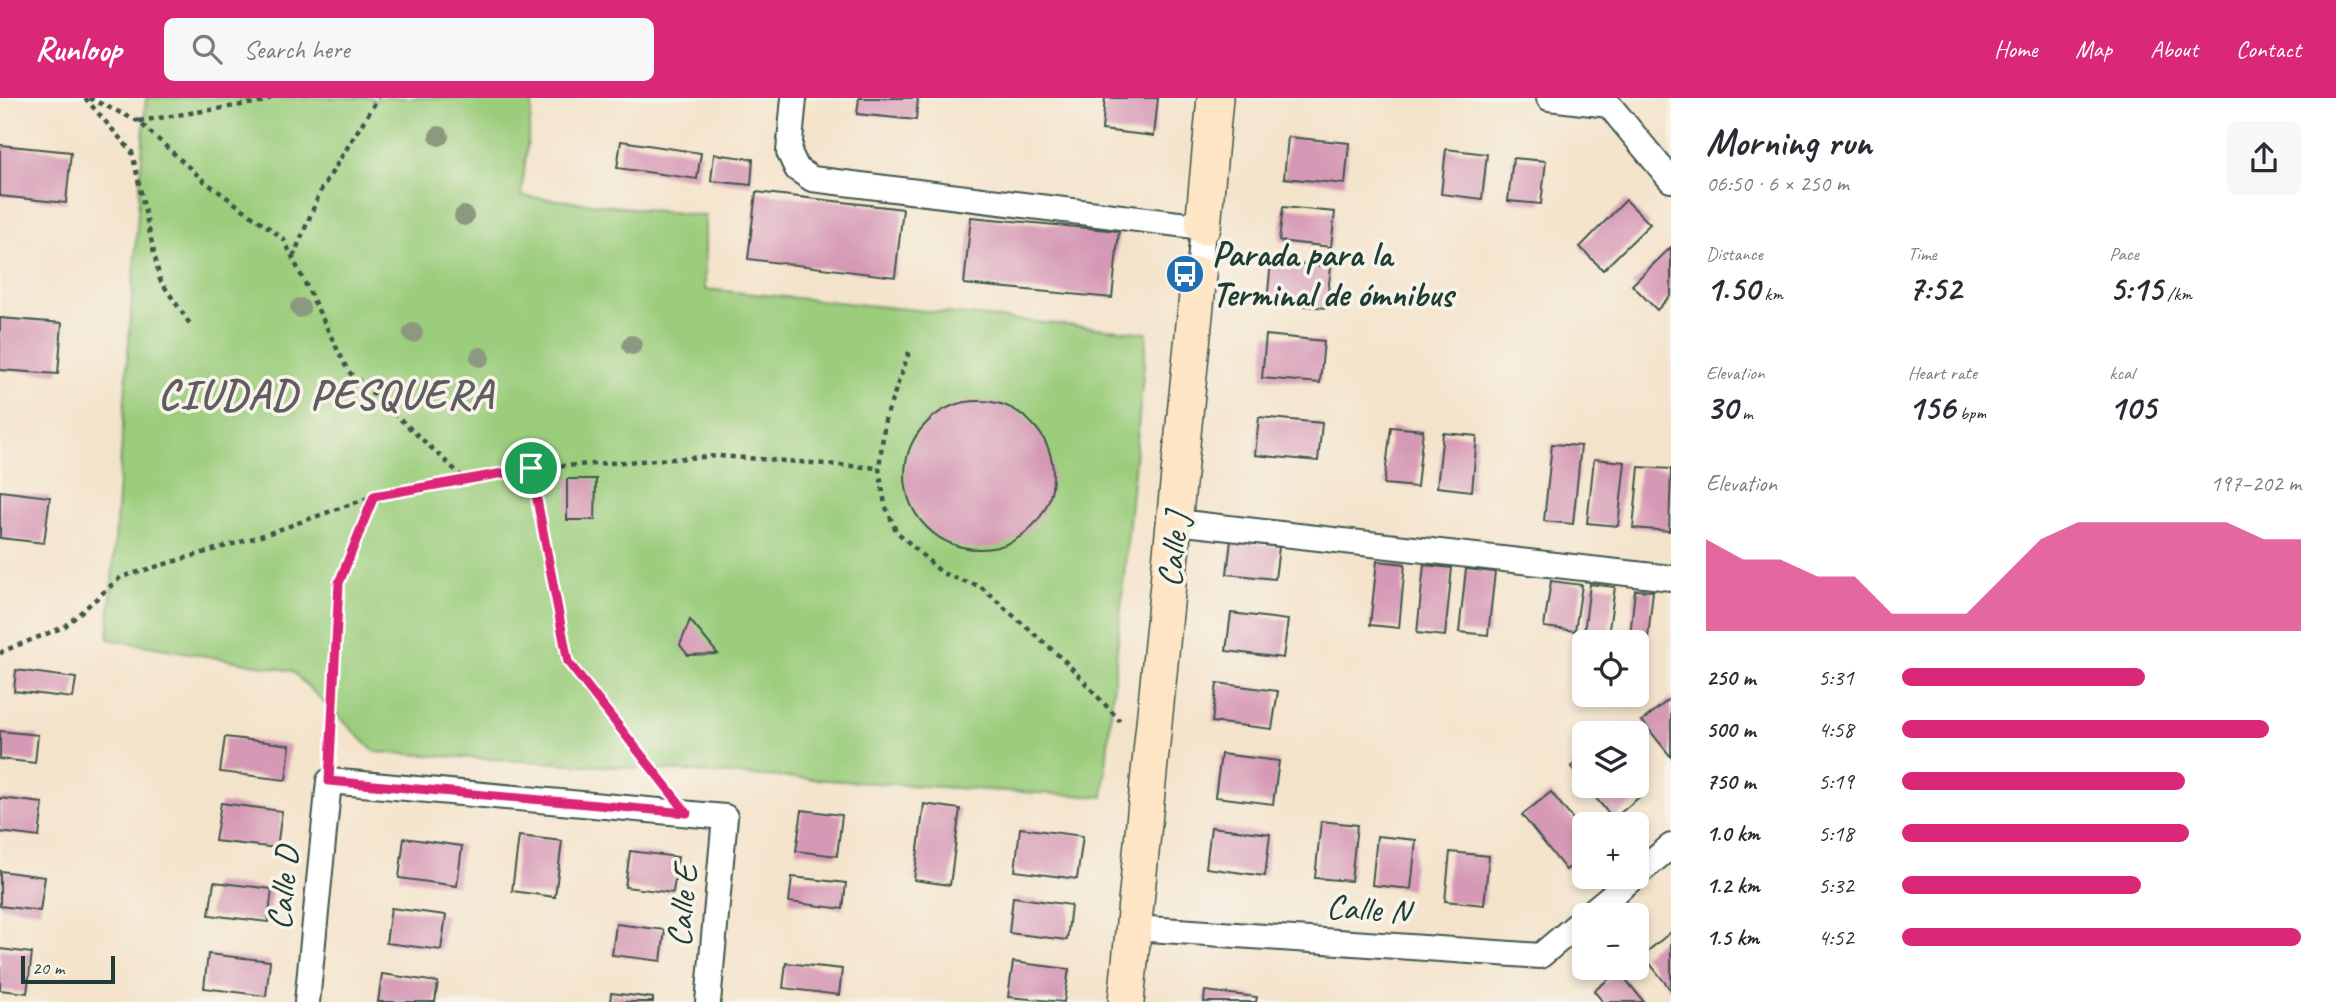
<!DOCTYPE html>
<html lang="en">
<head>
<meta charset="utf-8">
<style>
	:root { --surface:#fff; --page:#f7f7f7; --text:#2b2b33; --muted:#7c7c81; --accent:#db2777 }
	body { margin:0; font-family:Caveat,sans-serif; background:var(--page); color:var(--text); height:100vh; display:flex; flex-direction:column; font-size:26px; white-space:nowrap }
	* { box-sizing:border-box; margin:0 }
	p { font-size:23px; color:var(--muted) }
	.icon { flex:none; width:38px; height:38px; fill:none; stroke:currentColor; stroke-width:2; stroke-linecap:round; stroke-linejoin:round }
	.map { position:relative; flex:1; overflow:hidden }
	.details { display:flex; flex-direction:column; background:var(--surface); width:665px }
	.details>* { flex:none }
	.controls { position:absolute; left:1572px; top:532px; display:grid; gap:14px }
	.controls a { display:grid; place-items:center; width:77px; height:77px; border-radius:10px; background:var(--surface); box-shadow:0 4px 10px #0003; font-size:35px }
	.scale { position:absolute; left:21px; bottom:18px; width:94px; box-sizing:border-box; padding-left:7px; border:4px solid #1f3d34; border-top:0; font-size:19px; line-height:24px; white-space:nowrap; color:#1f3d34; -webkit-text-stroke:5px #f7f3e8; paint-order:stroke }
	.pin { position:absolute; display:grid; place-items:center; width:60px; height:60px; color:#fff; margin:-30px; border:4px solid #fff; border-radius:50%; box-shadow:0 2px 7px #0007 }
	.round { display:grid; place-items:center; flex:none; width:74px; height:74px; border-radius:10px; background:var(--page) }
	.head { display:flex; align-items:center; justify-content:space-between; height:119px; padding:0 35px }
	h1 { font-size:38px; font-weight:600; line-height:52px }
	.figures { display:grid; grid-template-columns:repeat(3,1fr); gap:10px; height:119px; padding:7px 35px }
	.figures div { display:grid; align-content:center }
	.figures b { font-size:35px; font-weight:600 }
	.figures small { font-size:19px; font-weight:400 }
	.figures p { font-size:19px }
	.chart { height:196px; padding:14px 35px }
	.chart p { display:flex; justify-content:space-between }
	.chart svg { width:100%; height:126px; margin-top:7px; fill:var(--accent); opacity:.7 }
	ul { padding:0 35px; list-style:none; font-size:23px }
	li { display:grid; grid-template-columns:112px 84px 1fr; align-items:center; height:52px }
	li i { height:18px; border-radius:9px; background:var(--accent) }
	header { display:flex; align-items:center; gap:42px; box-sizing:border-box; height:98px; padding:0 35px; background:var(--accent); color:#fff }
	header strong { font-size:33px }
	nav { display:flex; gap:38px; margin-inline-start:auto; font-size:24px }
	.search { width:490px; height:63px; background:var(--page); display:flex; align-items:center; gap:18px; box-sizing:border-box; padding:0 24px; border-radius:10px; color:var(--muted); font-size:26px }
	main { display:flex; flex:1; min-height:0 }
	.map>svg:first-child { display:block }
	.green { fill:#9bcd7d; stroke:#5d8558; stroke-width:2 }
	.building { fill:#d699b5 }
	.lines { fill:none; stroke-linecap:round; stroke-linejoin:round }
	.street-casing { stroke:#3f564b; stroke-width:28 }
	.secondary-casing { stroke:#3f564b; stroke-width:38 }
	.path { stroke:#3f564b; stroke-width:4.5; stroke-dasharray:5 5; stroke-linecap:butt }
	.street { stroke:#fff; stroke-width:24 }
	.secondary { stroke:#fee5c5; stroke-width:35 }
	.tree { fill:#8d9880 }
	.route-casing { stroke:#fff; stroke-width:14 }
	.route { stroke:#db2777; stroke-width:9 }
	.labels { text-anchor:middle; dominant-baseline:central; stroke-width:7; stroke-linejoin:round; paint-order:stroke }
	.poi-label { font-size:35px; font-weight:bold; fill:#1f3d34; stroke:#f7f3e8; text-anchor:start }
	.street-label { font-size:35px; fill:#1f3d34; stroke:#f7f3e8 }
	.district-label { font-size:42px; font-weight:bold; letter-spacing:2px; fill:#5f5d61; stroke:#f7f3e8 }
</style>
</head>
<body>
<header>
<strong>Runloop</strong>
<div class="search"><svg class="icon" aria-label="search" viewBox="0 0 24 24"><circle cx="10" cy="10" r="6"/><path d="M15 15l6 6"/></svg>Search here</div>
<nav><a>Home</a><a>Map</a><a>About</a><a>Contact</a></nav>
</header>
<main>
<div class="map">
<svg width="1671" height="904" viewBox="0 0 1671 904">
	<rect width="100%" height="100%" fill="#f7f3e8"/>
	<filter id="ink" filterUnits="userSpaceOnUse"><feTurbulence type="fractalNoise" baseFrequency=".0143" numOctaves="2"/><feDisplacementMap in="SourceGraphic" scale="14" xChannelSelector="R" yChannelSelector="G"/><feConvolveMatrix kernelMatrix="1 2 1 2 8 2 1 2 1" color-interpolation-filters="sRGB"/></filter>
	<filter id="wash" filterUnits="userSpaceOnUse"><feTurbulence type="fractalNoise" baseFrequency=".00686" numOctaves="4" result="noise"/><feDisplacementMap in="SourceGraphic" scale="28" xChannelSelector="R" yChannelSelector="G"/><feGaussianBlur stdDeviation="1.57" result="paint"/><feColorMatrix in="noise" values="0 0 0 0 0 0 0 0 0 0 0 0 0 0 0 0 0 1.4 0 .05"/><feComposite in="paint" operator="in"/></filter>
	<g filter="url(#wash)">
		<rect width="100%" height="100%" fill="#f4e3cb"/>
		<path class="green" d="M 146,0 L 373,0 L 373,4 L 379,0 L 533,0 L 521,98 L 705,118 L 705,191 L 1147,235 L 1103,699 L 375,654 L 292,573 L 108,541 Z"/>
		<g id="blocks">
			<g class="building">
				<path d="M 859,0 L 918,0 L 916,22 L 857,16 Z"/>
				<path d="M 1105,0 L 1158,0 L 1154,38 L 1102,32 Z"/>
				<path d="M 1288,39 L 1349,45 L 1345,86 L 1284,80 Z"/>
				<path d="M 621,43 L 701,55 L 697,81 L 617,70 Z"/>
				<path d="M 0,47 L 71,54 L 66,105 L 0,98 Z"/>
				<path d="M 1446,51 L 1487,56 L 1482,101 L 1441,96 Z"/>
				<path d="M 714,56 L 753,61 L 751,87 L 711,83 Z"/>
				<path d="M 1513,60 L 1546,63 L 1541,106 L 1508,103 Z"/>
				<path d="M 756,94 L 903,111 L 895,179 L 748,161 Z"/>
				<path d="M 1626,102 L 1650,126 L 1603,172 L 1580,149 Z"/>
				<path d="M 1283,109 L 1335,114 L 1331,149 L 1279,143 Z"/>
				<path d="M 971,119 L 1119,133 L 1112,200 L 964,186 Z"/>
				<path d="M 1671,149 L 1671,197 L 1657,212 L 1632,187 Z"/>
				<path d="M 1271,163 L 1331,169 L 1326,210 L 1267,204 Z"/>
				<path d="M 0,220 L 62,225 L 58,276 L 0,272 Z"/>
				<path d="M 1266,237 L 1324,243 L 1320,285 L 1262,280 Z"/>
				<circle cx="979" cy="377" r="74"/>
				<path d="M 1259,319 L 1322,325 L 1318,363 L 1255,357 Z"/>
				<path d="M 1391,329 L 1423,332 L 1417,389 L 1384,386 Z"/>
				<path d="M 1443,335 L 1477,338 L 1472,393 L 1437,389 Z"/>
				<path d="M 1552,346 L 1581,348 L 1573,426 L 1544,423 Z"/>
				<path d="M 1594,361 L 1625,364 L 1618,428 L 1587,425 Z"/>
				<path d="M 1639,369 L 1671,371 L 1669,433 L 1633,430 Z"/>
				<path d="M 567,381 L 596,381 L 595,422 L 567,422 Z"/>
				<path d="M 0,393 L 50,399 L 44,445 L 0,440 Z"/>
				<path d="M 1231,442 L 1279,449 L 1275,481 L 1227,476 Z"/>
				<path d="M 1377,463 L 1405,466 L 1399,530 L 1370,527 Z"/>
				<path d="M 1424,467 L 1452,470 L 1445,538 L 1417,535 Z"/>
				<path d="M 1466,471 L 1495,474 L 1488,537 L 1459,534 Z"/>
				<path d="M 1551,483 L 1582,487 L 1575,533 L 1544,529 Z"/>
				<path d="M 1590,486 L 1615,489 L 1608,538 L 1584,535 Z"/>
				<path d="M 1635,492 L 1653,493 L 1648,540 L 1630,538 Z"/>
				<path d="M 1231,515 L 1288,522 L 1283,560 L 1226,553 Z"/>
				<path d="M 690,522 L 718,556 L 688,557 L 680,547 Z"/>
				<path d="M 16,572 L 76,580 L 73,600 L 14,593 Z"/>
				<path d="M 1217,585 L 1278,593 L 1272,631 L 1212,624 Z"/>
				<path d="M 1671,600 L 1671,659 L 1642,623 Z"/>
				<path d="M 0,633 L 38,637 L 35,665 L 0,661 Z"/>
				<path d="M 225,639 L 290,647 L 286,682 L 220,674 Z"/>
				<path d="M 1221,656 L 1279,663 L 1273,706 L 1215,699 Z"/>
				<path d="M 1584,658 L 1584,685 L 1571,669 Z"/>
				<path d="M 1586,688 L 1636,688 L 1643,696 L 1613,721 Z"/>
				<path d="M 1551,694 L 1584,735 L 1584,757 L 1566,772 L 1522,717 Z"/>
				<path d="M 0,700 L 43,705 L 39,739 L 0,734 Z"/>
				<path d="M 221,705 L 282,713 L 277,750 L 215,743 Z"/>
				<path d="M 924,706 L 960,711 L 950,787 L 914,782 Z"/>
				<path d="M 802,712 L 842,717 L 837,758 L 796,753 Z"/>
				<path d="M 1321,723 L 1357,727 L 1351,783 L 1315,780 Z"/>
				<path d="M 1211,729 L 1270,736 L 1265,778 L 1206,770 Z"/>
				<path d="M 1020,730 L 1083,738 L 1077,781 L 1015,773 Z"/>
				<path d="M 519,738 L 562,743 L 555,799 L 512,793 Z"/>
				<path d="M 1377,738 L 1416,742 L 1411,791 L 1372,787 Z"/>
				<path d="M 404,740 L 462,748 L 457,788 L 399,780 Z"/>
				<path d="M 630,753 L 678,759 L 673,795 L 625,789 Z"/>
				<path d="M 1450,754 L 1489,758 L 1484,807 L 1445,803 Z"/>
				<path d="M 0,773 L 45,779 L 40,813 L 0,808 Z"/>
				<path d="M 792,779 L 846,785 L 843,811 L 789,804 Z"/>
				<path d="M 214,784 L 272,791 L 268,824 L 209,817 Z"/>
				<path d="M 1013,799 L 1071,807 L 1067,842 L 1009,835 Z"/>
				<path d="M 391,810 L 446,817 L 441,852 L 386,845 Z"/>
				<path d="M 616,826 L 665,832 L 661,863 L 612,857 Z"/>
				<path d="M 1671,834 L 1671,892 L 1643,857 Z"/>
				<path d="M 0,851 L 32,855 L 27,895 L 0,892 Z"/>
				<path d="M 208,856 L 270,863 L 266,898 L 204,890 Z"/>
				<path d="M 1013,864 L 1069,871 L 1064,904 L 1008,899 Z"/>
				<path d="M 786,865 L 842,871 L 839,897 L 783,890 Z"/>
				<path d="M 1619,873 L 1644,904 L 1603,904 L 1594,893 Z"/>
				<path d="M 382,876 L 438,884 L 435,904 L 378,904 Z"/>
				<path d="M 1205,893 L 1257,899 L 1256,904 L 1204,904 Z"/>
				<path d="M 611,895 L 653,900 L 653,904 L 610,904 Z"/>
			</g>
		</g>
	</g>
	<g filter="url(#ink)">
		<use href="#blocks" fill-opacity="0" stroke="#3f564b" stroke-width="2"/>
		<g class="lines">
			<g class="street-casing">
				<g id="street">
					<path d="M 794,0 L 789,54 L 797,71 L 812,81 L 1203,129 L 1199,177"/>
					<path d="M 1549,0 L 1609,7 L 1671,82"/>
					<path d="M 1176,424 L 1671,480"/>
					<path d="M 1636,777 L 1671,748"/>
					<path d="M 1588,817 L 1634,779"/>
					<path d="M 1134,830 L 1540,858 L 1584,821"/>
					<path d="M 307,904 L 329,683 L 725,719 L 708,904"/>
				</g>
			</g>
			<g class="secondary-casing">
				<g id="secondary">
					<path d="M 1203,129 L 1215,0"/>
					<path d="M 1126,904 L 1199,177"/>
				</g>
			</g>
			<g class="path">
				<path d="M 85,0 L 132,54 L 160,182 L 192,229"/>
				<path d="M 89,0 L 138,23 L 204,83 L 283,140 L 348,273 L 465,381"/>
				<path d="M 139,23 L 261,4 L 271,0"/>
				<path d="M 293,159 L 321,92 L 378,0"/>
				<path d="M 909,254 L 885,322 L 879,370 L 885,407 L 896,433 L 942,475 L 981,489 L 1066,564 L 1120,623"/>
				<path d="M 531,370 L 568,564 L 662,684"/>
				<path d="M 0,556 L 3,553 L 64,529 L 121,479 L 264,437 L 374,398 L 531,370 L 719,358 L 879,370"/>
				<path d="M 330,658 L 339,485 L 374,398"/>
			</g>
			<use href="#street" class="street"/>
			<use href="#secondary" class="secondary"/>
		</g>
		<g class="tree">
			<circle cx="439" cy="38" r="10"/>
			<circle cx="464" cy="118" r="10"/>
			<circle cx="300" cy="210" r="10"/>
			<circle cx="413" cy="235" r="10"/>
			<circle cx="632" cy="247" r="10"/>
			<circle cx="480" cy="259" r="10"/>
		</g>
	</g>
	<g class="lines" filter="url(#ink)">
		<g class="route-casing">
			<path id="route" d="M 531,370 L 568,564 L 687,715 L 329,683 L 339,485 L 374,398 Z"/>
		</g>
		<use href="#route" class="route"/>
	</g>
	<defs>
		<g id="bus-disc" transform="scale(2.0125)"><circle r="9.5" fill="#1f6fb2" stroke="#f7f3e8"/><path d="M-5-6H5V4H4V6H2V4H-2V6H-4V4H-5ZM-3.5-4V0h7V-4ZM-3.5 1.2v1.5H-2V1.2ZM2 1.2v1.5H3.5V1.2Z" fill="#fff"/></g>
	</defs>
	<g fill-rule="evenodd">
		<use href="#bus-disc" x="1185" y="176"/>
	</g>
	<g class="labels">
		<g class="poi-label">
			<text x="1212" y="156">Parada para la<tspan x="1212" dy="40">Terminal de ómnibus</tspan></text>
		</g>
		<g class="street-label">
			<text transform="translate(1173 452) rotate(-84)">Calle J</text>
			<text transform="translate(283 790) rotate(-84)">Calle D</text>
			<text transform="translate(682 808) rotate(-85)">Calle E</text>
			<text transform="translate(1368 811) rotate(4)">Calle N</text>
		</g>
		<g class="district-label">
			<text x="326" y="296">CIUDAD PESQUERA</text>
		</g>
	</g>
</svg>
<div class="controls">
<a><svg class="icon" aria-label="locate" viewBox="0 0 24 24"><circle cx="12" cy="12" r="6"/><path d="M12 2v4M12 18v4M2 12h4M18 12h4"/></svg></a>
<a><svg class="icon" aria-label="layers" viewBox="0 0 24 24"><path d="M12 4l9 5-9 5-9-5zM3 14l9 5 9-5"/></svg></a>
<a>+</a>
<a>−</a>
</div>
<div class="scale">20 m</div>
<div class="pin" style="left:531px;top:370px;background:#1e9e55"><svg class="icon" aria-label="arrive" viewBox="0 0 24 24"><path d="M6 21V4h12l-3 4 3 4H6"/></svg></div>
</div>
<section class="details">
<div class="head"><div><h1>Morning run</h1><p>06:50 · 6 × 250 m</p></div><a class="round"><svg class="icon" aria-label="share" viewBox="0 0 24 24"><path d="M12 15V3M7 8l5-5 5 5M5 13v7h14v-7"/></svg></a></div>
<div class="figures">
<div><p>Distance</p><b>1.50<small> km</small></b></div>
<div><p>Time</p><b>7:52</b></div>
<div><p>Pace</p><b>5:15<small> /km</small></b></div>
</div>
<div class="figures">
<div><p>Elevation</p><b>30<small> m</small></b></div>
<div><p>Heart rate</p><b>156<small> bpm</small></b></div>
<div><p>kcal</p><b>105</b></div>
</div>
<div class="chart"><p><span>Elevation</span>197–202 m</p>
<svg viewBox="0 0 160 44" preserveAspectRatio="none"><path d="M0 44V12L10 19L20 19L30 25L40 25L50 38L60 38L70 38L80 25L90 12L100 6L110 6L120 6L130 6L140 6L150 12L160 12V44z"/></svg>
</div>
<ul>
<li><b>250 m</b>5:31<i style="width:61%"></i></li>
<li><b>500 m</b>4:58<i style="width:92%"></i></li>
<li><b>750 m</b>5:19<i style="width:71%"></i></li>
<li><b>1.0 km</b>5:18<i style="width:72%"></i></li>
<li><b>1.2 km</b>5:32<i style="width:60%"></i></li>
<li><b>1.5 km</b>4:52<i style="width:100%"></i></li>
</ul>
</section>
</main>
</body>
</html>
